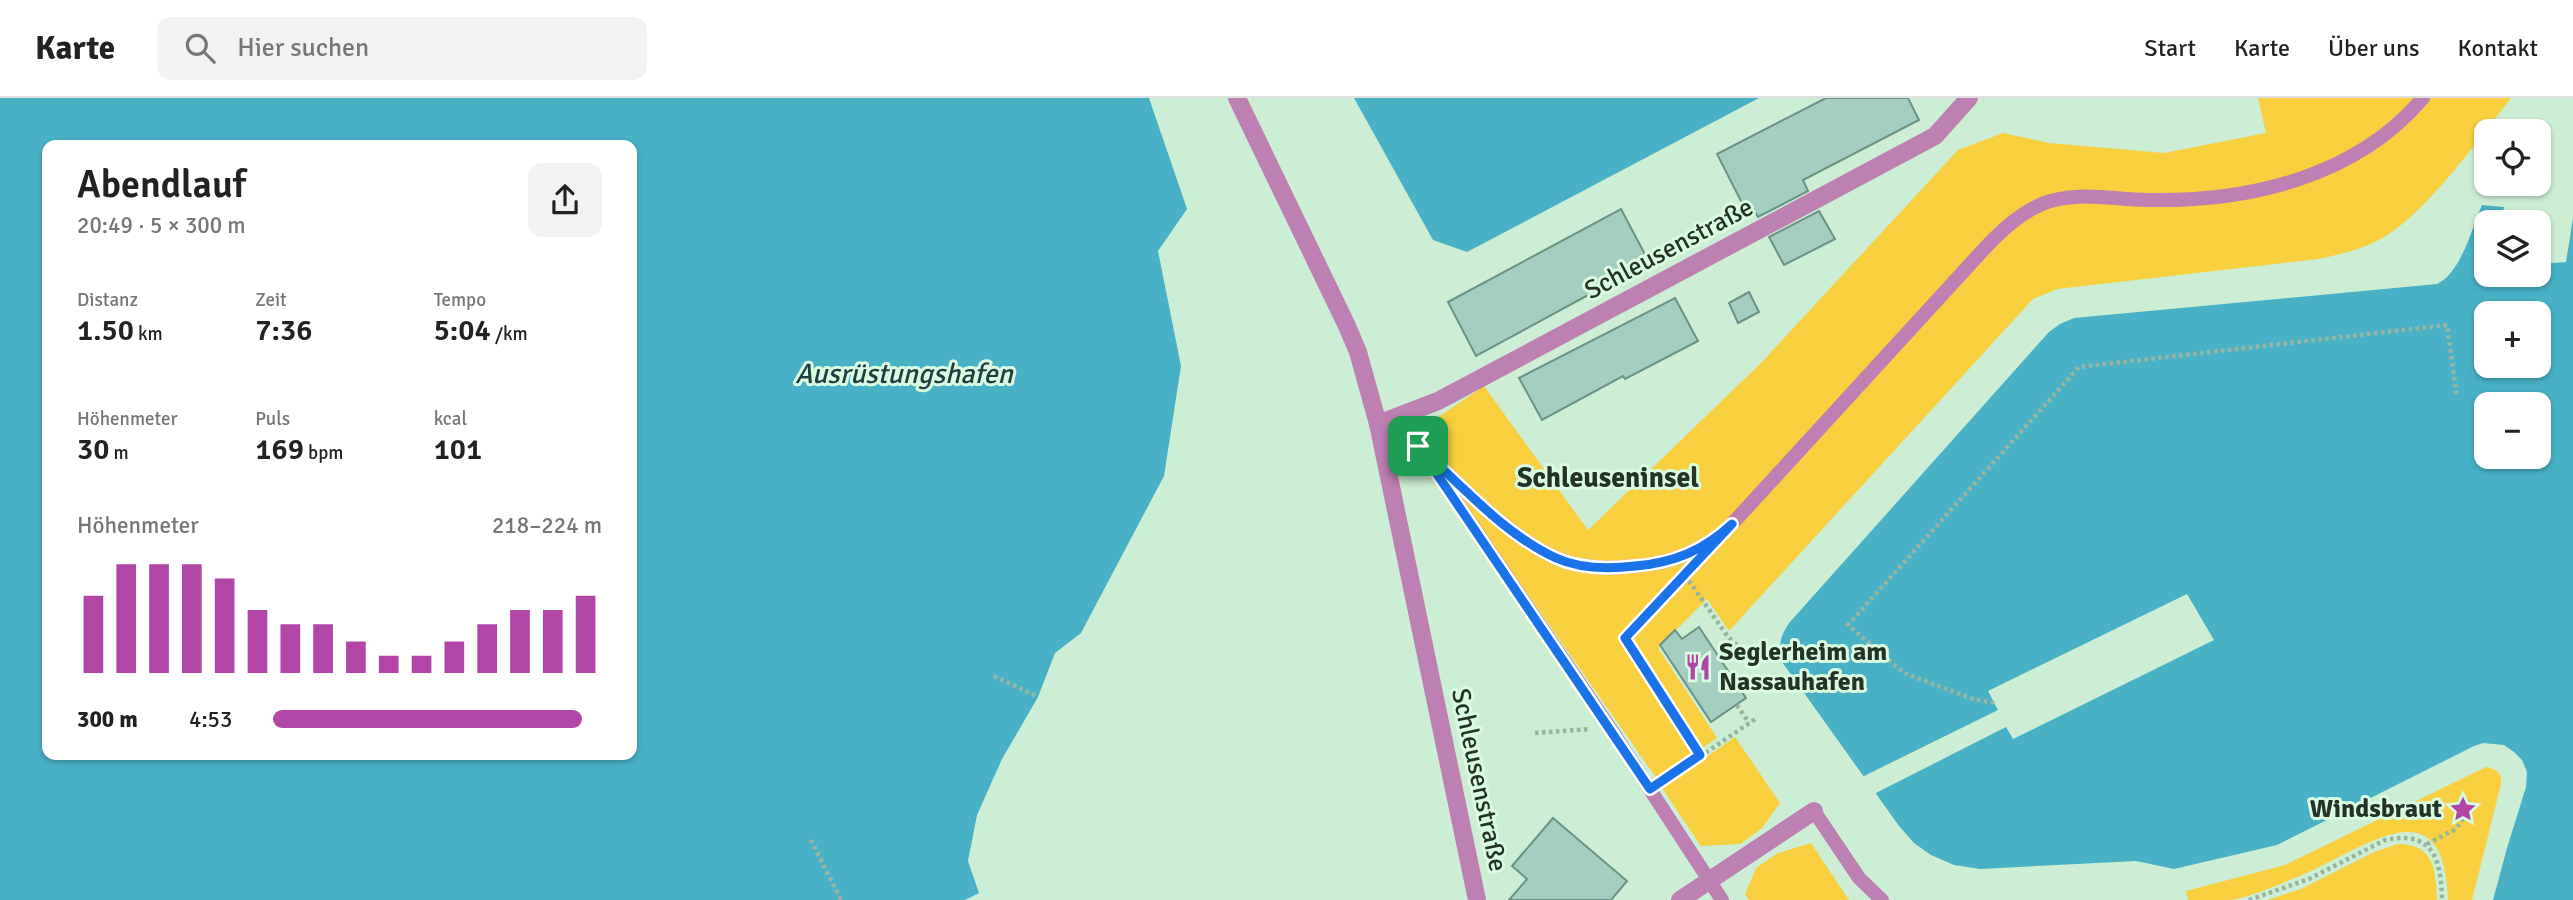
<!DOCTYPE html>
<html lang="de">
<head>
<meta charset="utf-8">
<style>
	:root { --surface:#fff; --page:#f2f2f2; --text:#222; --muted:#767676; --line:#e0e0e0; --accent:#b246a6 }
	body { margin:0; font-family:Signika,sans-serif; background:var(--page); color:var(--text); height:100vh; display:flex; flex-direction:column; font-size:26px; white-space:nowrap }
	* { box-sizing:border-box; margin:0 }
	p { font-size:23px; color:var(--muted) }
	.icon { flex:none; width:38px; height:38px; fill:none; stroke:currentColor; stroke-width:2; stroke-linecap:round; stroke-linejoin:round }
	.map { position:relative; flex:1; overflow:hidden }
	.details { position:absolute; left:42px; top:42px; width:595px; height:620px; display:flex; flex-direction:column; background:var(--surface); border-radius:14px; box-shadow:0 2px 5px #0004 }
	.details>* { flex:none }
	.tools { position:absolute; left:2474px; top:21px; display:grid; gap:14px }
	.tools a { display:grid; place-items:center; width:77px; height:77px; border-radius:14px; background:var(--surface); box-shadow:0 2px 5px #0004; font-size:35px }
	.pin { position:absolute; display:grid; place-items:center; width:60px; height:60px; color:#fff; margin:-30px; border-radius:14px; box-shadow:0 4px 10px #0006 }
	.round { display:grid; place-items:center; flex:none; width:74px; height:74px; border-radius:14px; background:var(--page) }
	.summary { display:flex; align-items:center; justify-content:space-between; height:119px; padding:0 35px }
	h1 { font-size:38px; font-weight:600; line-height:52px }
	.figures { display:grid; grid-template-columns:repeat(3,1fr); gap:10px; height:119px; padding:7px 35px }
	.figures div { display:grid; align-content:center }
	.figures b { font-size:30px; font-weight:600 }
	.figures small { font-size:19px; font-weight:400 }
	.figures p { font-size:19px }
	.chart { height:196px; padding:14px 35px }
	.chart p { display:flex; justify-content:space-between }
	.chart svg { width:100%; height:126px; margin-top:7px; stroke:var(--accent); stroke-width:6 }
	ul { padding:0 35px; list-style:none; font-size:23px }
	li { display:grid; grid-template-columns:112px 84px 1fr; align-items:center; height:52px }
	li i { height:18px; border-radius:9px; background:var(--accent) }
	header { display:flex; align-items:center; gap:42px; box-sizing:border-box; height:98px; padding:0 35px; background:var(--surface); border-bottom:2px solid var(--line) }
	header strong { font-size:33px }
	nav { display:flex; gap:38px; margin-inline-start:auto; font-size:24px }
	.search { width:490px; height:63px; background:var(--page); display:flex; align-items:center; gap:18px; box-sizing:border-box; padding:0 24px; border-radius:14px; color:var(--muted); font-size:26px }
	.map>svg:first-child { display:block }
	.green { fill:#f8cf3e }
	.water { fill:#48b1c5; fill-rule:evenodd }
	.pier { fill:#cceed4 }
	.building { fill:#a3cec0; stroke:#699385; stroke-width:2 }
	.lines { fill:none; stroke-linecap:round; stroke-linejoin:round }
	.path { stroke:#98b49f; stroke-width:4.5; stroke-dasharray:3.5 3.5; stroke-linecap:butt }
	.lane { stroke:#bd80b3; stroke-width:14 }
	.street { stroke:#bd80b3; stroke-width:18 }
	.route-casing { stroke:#fff; stroke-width:14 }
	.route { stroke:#1a73e8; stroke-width:9 }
	.labels { text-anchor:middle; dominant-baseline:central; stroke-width:6; stroke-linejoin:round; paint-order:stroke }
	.street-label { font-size:26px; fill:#253228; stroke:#d9fce1 }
	.poi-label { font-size:26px; font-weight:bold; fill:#253228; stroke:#d9fce1; text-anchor:start }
	.water-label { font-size:28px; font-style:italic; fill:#1e3e44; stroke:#d9fce1 }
	.neighbourhood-label { font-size:28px; font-weight:bold; fill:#253228; stroke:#d9fce1 }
</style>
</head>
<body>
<header>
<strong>Karte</strong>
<div class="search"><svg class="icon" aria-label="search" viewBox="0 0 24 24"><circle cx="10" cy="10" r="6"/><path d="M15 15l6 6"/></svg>Hier suchen</div>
<nav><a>Start</a><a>Karte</a><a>Über uns</a><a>Kontakt</a></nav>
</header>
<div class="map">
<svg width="2573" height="802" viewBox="0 0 2573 802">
	<rect width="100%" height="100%" fill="#cceed4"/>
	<g class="green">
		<path d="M 2258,0 L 2511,0 C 2478,42 2433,106 2389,136 C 2368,150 2342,156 2318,161 L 2057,191 L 2033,201 L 1729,533 L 1707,501 L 1658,550 L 1717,640 L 1657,681 L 1415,335 L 1484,288 L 1588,432 L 1761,265 L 1958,52 L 2003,35 L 2049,45 L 2164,55 L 2266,35 Z"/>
		<path d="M 1735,639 L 1780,705 L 1762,730 L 1740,746 L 1701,748 L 1662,690 Z"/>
		<path d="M 2486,669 C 2497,671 2502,675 2501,686 L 2472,802 L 2448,802 C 2444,679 2358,756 2297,779 C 2278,787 2251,799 2231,802 C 2218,802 2202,802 2188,802 L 2186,793 L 2285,767 Z"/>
		<path d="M 1811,745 L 1849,802 L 1749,802 L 1745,796 L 1756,770 L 1778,755 Z"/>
		<path d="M 2398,746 C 2434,746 2436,772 2437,802 L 2267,802 L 2301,791 L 2374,754 Z"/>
	</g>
	<g class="water">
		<path d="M 0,0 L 1149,0 L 1187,111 L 1158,153 L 1181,268 L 1164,378 L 1081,535 L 1055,555 L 1038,599 L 1002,661 L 977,717 L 968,763 L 979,795 L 965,802 L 0,802 ZM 47,47 L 632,47 L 632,656 L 47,656 Z"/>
		<path d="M 1354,0 L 1759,0 L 1467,154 L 1433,142 Z"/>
		<path d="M 2482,107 L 2504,109 L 2502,124 L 2487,124 L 2487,177 L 2539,177 L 2539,166 L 2566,164 L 2573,120 L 2573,802 L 2493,802 L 2507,750 L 2526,689 L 2527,674 L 2522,662 L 2514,654 L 2504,647 L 2483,645 L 2474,648 L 2277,747 L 2174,771 L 2136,763 L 1980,771 L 1954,767 L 1931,757 L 1914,745 L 1899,728 L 1782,564 C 1778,547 1780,538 1790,524 L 2049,234 L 2060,226 L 2074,220 L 2437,186 C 2461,175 2472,130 2482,107 ZM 2487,215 L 2539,215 L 2539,268 L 2487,268 ZM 2487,306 L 2539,306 L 2539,359 L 2487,359 Z"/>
	</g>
	<path class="pier" d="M 2187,496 L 2214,542 L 2013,641 L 2006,629 L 1872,697 L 1860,680 L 1998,612 L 1988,593 Z"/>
	<g class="building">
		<path d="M 1826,0 L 1908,0 L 1919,22 L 1803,82 L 1808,93 L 1758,119 L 1752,108 L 1745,111 L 1717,56 Z"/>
		<path d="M 1621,111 L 1649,164 L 1476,258 L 1448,204 Z"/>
		<path d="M 1819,113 L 1835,141 L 1784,167 L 1769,139 Z"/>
		<path d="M 1749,194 L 1759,214 L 1738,225 L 1729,205 Z"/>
		<path d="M 1675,200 L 1698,243 L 1625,281 L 1623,278 L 1542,322 L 1519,280 Z"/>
		<path d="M 1699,529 L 1746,600 L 1711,624 L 1660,547 L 1675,532 L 1682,541 Z"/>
		<path d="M 1553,720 L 1627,783 L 1611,802 L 1509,802 L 1527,781 L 1512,768 Z"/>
	</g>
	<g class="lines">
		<g class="path">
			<path d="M 1685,477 L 1728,539 L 1738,548"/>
			<path d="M 1681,480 L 1625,540 L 1700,658"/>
			<path d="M 994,578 L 1038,599"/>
			<path d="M 1994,605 L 1973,601 L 1904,575 L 1848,527 L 2079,269 L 2447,227 L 2457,300"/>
			<path d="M 1737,607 L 1749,625"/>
			<path d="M 1535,635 L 1590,631"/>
			<path d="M 1665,682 L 1757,620"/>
			<circle cx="2463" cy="711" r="8"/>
			<path d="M 811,742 L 841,802"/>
			<path d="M 2427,746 L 2456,731 L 2464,719"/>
			<path d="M 2249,802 L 2309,781 L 2385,742 C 2434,732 2441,762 2442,802"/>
		</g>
		<g class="lane">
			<path d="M 1396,319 L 1418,348 L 1610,630 L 1722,802"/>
			<path d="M 1418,348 C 1459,385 1505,437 1556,460 C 1580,471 1609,471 1636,468 C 1674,465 1704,452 1732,426 L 1984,151 C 2001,133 2019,116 2042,106 C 2075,92 2114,102 2148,102 C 2249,104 2356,79 2423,0"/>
			<path d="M 1814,713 L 1859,780 L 1882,802"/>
		</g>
		<g class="street">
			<path d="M 1237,0 L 1347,228 L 1358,254 L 1378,326 L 1477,802"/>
			<path d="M 1378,326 L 1438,303 L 1935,38 L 1969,0"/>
			<path d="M 1680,802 L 1814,713"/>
		</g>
	</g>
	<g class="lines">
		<g class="route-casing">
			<path id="route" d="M 1418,348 C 1459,385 1505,437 1556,460 C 1580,471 1609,471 1635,468 C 1674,465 1704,452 1732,426 L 1625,540 L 1700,657 L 1650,691 Z"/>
		</g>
		<use href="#route" class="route"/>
	</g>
	<defs>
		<g id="restaurant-bare" transform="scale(2.1)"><path d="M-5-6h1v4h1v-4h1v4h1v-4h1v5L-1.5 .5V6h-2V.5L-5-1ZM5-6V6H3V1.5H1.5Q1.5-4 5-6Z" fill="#b246a6" stroke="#d9fce1" stroke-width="2.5" paint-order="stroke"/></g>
		<g id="sight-bare" transform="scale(2.1)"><path d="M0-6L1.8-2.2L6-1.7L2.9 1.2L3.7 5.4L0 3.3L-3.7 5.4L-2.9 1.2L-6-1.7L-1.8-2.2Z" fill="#b246a6" stroke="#d9fce1" stroke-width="2.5" paint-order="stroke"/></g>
	</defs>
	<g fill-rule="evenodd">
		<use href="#restaurant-bare" x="1698" y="569"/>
		<use href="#sight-bare" x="2463" y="711"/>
	</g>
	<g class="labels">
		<g class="street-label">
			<text transform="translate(1669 151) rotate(-28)">Schleusenstraße</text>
			<text transform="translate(1479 682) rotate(78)">Schleusenstraße</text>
		</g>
		<g class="poi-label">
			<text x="1719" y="554">Seglerheim am<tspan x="1719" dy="30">Nassauhafen</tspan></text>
			<text x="2442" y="711" text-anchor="end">Windsbraut</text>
		</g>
		<g class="water-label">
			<text x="904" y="276">Ausrüstungshafen</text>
		</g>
		<g class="neighbourhood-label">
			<text x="1608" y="380">Schleuseninsel</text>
		</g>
	</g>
</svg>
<div class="tools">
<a><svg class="icon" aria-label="locate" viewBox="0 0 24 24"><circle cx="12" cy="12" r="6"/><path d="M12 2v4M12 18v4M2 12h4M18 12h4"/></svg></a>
<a><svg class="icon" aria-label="layers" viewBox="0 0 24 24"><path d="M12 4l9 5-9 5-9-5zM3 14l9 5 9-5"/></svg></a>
<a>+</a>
<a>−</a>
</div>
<div class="pin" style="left:1418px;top:348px;background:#1e9e55"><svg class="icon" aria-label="arrive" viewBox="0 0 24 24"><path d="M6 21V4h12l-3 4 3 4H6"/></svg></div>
<section class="details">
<div class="summary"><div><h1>Abendlauf</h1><p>20:49 · 5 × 300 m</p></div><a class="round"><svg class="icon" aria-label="share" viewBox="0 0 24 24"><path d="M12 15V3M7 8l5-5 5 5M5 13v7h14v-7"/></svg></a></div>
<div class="figures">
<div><p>Distanz</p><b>1.50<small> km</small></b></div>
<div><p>Zeit</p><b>7:36</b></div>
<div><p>Tempo</p><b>5:04<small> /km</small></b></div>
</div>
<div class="figures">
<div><p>Höhenmeter</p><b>30<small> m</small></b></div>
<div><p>Puls</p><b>169<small> bpm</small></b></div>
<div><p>kcal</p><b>101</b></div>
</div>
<div class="chart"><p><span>Höhenmeter</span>218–224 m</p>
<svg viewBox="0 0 160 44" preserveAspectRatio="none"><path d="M5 44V17M15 44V6M25 44V6M35 44V6M45 44V11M55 44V22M65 44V27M75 44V27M85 44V33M95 44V38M105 44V38M115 44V33M125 44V27M135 44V22M145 44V22M155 44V17"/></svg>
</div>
<ul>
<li><b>300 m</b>4:53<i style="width:94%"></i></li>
</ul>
</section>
</div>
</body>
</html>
